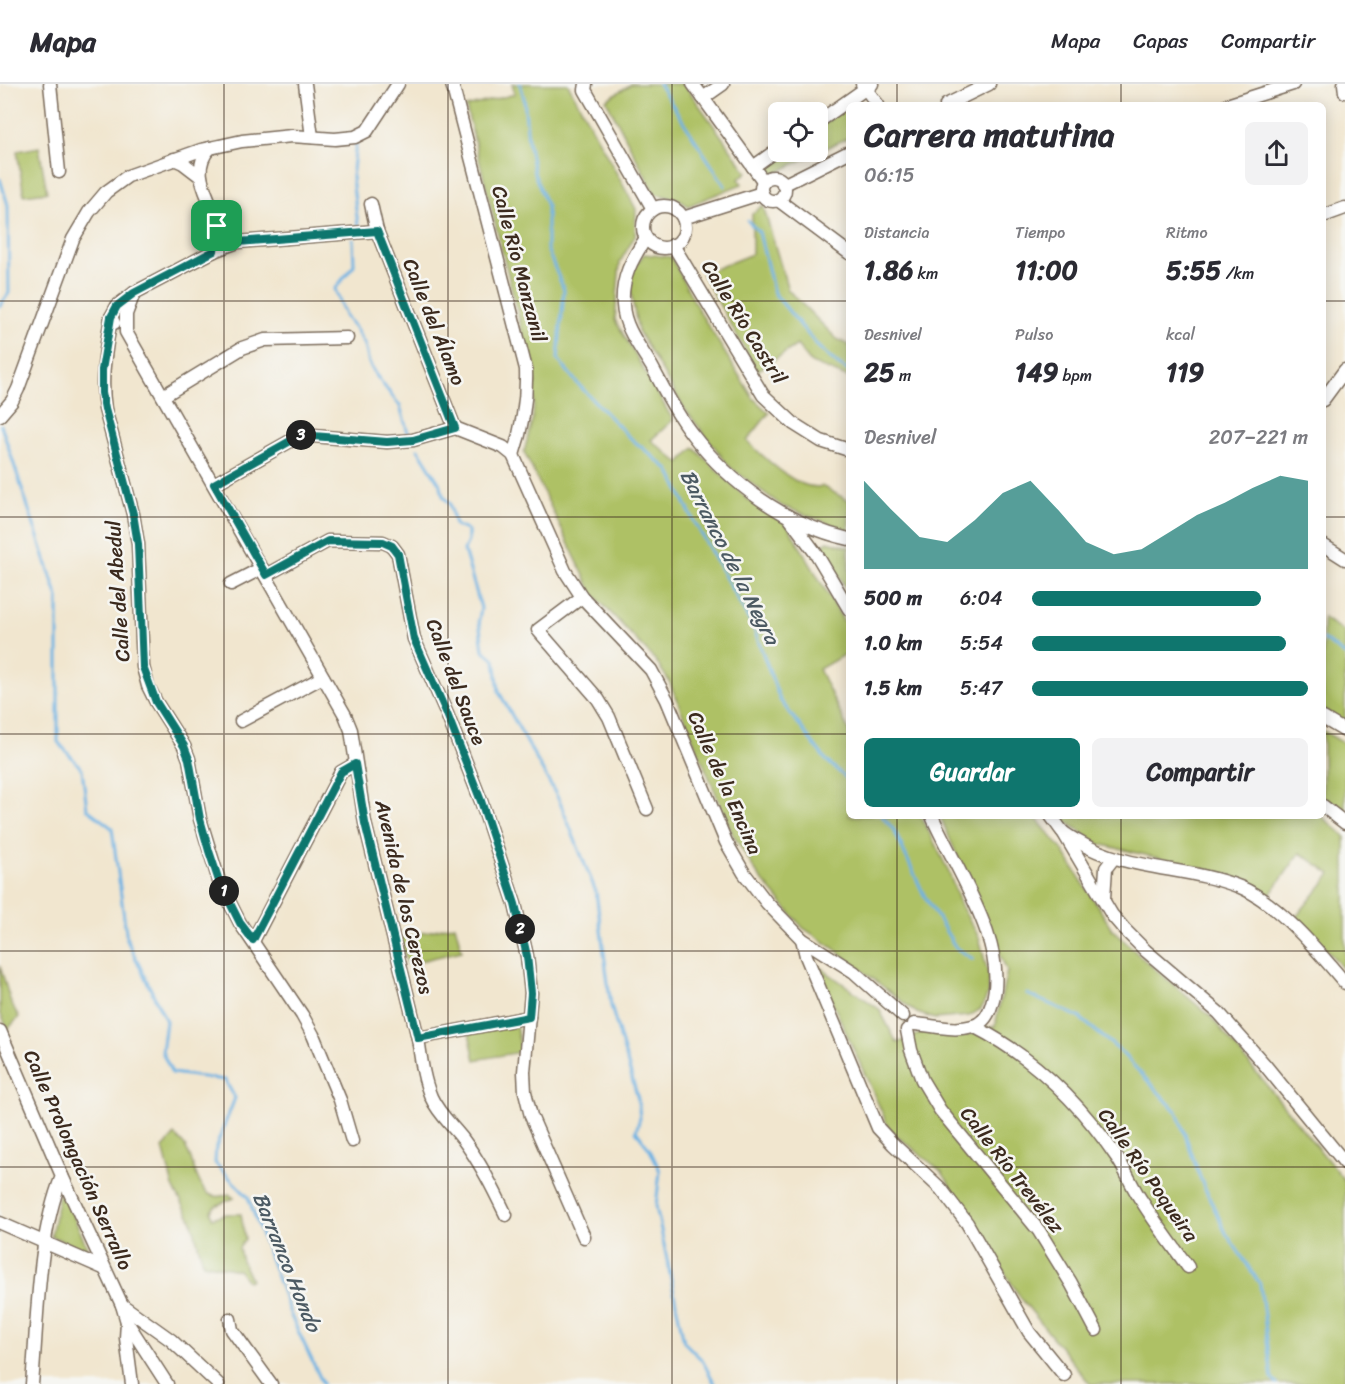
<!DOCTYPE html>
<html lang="es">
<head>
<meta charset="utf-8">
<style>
	:root { --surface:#fff; --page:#f2f2f3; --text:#2b2b33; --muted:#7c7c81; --line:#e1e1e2; --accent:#0f766e }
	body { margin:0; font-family:Sriracha,sans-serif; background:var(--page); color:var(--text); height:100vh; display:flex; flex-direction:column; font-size:22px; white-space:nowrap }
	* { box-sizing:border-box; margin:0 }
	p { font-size:20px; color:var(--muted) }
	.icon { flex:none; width:33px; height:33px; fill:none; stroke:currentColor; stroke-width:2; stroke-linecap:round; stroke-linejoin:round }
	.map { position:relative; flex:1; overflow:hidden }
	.details { position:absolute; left:846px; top:18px; width:480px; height:717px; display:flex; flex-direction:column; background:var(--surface); border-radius:9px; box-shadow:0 3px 15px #0003 }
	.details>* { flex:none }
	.fabs { position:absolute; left:768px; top:18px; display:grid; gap:12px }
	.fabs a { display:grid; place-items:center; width:60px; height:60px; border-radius:9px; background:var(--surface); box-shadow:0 3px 15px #0003; font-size:30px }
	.pin { position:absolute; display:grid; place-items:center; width:51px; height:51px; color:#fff; margin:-26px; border-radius:12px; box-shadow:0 3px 9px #0006 }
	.km { position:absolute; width:30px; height:30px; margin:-15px; border-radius:50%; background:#222; color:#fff; font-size:16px; line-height:30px; text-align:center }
	.round { display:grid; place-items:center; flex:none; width:63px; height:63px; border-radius:9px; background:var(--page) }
	.headline { display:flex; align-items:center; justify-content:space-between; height:102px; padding:0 18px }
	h1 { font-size:33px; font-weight:700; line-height:45px }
	.stats { display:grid; grid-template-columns:repeat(3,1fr); gap:9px; height:102px; padding:6px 18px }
	.stats div { display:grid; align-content:center }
	.stats b { font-size:26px; font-weight:700 }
	.stats small { font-size:16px; font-weight:400 }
	.stats p { font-size:16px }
	.chart { height:168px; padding:12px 18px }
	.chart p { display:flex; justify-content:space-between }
	.chart svg { width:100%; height:108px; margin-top:6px; fill:var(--accent); opacity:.7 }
	.primary-button { display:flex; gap:12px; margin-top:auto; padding:12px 18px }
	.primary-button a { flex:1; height:69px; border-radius:9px; background:var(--accent); color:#fff; font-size:24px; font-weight:700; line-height:69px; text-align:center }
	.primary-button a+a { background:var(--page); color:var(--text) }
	ul { padding:0 18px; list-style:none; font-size:20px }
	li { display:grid; grid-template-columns:96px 72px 1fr; align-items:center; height:45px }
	li i { height:15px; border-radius:8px; background:var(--accent) }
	header { display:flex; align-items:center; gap:36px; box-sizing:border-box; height:84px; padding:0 30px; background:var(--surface); border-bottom:2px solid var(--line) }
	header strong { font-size:28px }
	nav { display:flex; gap:33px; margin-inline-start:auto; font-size:21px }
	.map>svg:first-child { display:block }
	.green { fill:#aec165; stroke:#747642; stroke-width:1.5 }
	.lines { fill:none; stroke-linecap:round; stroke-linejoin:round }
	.stream { stroke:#6db2e3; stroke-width:3 }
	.minor-casing { stroke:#7b6c5c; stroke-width:15 }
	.minor { stroke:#fff; stroke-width:12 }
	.route-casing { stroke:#fff; stroke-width:12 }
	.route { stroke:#0f766e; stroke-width:8 }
	.grid { fill:none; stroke:#3b2a1e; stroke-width:1.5; stroke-opacity:0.55 }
	.labels { text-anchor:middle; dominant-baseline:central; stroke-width:5; stroke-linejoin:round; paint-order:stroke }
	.street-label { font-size:20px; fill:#3b2a1e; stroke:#f6f6f2 }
	.water-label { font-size:21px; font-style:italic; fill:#4c5a63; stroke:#f6f6f2 }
</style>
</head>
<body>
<header>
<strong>Mapa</strong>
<nav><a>Mapa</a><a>Capas</a><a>Compartir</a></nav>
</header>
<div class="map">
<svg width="1345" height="1300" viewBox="0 0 1345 1300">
	<rect width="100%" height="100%" fill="#f6f6f2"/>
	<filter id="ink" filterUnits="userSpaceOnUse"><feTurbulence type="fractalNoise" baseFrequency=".0167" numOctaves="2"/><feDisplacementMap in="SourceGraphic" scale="12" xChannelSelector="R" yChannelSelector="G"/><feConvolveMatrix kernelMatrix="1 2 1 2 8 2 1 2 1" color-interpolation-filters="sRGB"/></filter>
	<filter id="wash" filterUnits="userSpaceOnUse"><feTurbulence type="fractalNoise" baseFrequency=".008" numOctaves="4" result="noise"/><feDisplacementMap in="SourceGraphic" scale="24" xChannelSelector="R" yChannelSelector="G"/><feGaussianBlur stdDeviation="1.35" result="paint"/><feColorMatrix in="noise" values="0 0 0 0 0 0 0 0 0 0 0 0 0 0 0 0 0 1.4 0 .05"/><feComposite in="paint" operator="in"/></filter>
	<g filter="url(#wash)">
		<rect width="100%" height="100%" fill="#f1e6cf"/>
		<g class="green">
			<path d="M 512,0 L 568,0 L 636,125 L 635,152 L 620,178 L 615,236 L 673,336 L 651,356 L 679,379 L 694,364 L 748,416 L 777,431 L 788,442 L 849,546 L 849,568 L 819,585 L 849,647 L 849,732 L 921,732 L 948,786 L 960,820 L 979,853 L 989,893 L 988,910 L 981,925 L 969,932 L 935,935 L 917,929 L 832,863 L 803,844 L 758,791 L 733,751 L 669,597 L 655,576 L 593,510 L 524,368 L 533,333 L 535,298 L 466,23 L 515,10 Z"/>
			<path d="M 631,0 L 684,0 L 747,88 L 739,95 L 742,100 L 688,122 L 679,115 L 655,110 L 606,16 Z"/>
			<path d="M 845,24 L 849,31 L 849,53 L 776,89 L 763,87 L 761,83 L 784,68 L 818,68 L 818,44 Z"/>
			<path d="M 39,63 L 47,108 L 24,111 L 17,67 Z"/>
			<path d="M 763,121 L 788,206 L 837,255 L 849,261 L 849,294 L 811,279 L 797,261 L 757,287 L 702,190 L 752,170 L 752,130 Z"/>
			<path d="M 644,170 L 671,173 L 699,227 L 753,314 L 769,329 L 747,357 C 763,372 799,409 822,402 L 849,417 L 849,447 L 782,422 L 730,383 L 684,324 L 638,247 L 631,209 L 630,189 Z"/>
			<path d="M 828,457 L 849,463 L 849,509 L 820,462 Z"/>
			<path d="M 1323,534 L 1345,548 L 1345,639 L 1323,626 Z"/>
			<path d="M 1323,647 L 1345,660 L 1345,728 L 1323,713 Z"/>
			<path d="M 940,732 L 1034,732 L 1061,764 L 1112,845 L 1142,874 L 1210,932 L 1345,1097 L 1345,1300 L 1090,1300 L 1020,1213 L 942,1088 L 890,1046 L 815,880 L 879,925 L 897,959 L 926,947 L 961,953 L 995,942 L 1007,887 Z"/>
			<path d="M 1058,732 L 1321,732 L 1345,752 L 1345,887 L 1305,840 L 1295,834 L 1331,790 L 1300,769 L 1267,815 L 1230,791 L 1099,760 Z"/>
			<path d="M 455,841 L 462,867 L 407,880 L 401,854 Z"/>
			<path d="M 0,882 L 11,919 L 19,933 L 8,945 L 0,929 Z"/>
			<path d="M 516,942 L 521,968 L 475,976 L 469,949 Z"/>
			<path d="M 175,1051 C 179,1056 185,1060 187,1066 C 197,1084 198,1123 229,1110 L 234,1114 L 215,1122 L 211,1127 L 212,1134 L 226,1130 L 241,1130 L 245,1155 L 239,1164 L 242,1177 L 251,1196 L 247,1197 L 238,1186 L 203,1179 L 191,1135 L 173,1103 L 163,1064 Z"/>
			<path d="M 59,1111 L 64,1111 L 87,1163 L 83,1166 L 51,1152 Z"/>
		</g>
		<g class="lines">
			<g class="stream">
				<path d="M 520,0 L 524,14 L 528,57 L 534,89 L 547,122 L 547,165 L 564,206 L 558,275 L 577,299 L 628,352 L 669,386 L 693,435 L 754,545 L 780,616 L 826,676 L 849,697"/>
				<path d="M 659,0 L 725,102"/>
				<path d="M 356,59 L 352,94 L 358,141"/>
				<path d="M 0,95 L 8,121 L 9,209 L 0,222"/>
				<path d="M 748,137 L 759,148 L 774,209 L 820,265 L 839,281 L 849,287"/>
				<path d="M 353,156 L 354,181 L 335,205 L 346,234 L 354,242 L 365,261 L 369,279 L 375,290 L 400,322 L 409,352"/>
				<path d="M 1,341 L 58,514 L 58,658 L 82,685 L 87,725 L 112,744 L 127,856 L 166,937 L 162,968 L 172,989 L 225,996 L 235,1014 L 216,1063 L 215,1079 L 248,1113 L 291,1232 L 323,1300"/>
				<path d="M 418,365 L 441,402 L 443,412 L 450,420 L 455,441 L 468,447 L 468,457 L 464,466 L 481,524 L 479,536 L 483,566 L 495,576 L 499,608 L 559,716 L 596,808 L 611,922 L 638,1015 L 640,1034 L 636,1047 L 650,1066 L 660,1087 L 656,1122 L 684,1258 L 702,1276 L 715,1300"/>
				<path d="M 1323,555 L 1345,571"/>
				<path d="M 882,732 L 894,746 L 924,811 L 956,864 L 973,875"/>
				<path d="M 1027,910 L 1079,933 L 1120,967 L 1177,1028 L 1201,1096 L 1226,1149 L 1260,1200 L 1272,1295 L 1277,1300"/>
			</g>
		</g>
	</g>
	<g filter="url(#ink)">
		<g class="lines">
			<g class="minor-casing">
				<g id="minor">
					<path d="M 50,0 L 59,88"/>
					<path d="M 305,0 L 312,53"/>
					<path d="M 452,0 L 526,285 C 527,315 523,342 513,371"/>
					<path d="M 586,0 L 585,6 L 653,125"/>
					<path d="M 693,0 L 764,98"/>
					<path d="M 862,0 L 878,21"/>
					<path d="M 1344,0 L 1345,8"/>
					<path d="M 703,14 L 723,0"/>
					<path d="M 946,21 L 989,0"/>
					<path d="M 1227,21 L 1293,0"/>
					<path d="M 818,38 L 872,0"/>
					<path d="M 210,64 C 186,90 215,116 217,144 C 217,151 215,159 214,167"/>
					<path d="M 174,75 L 183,79 L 200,92"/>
					<path d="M 753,83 L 778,65"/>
					<circle cx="773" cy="105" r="12"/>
					<path d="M 783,101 L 849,68"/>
					<path d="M 778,116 L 849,169"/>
					<path d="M 371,120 L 377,147 L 455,344"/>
					<circle cx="664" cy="143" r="21"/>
					<path d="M 1323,132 L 1345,124"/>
					<path d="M 683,134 L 762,109"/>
					<path d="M 646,154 C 632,175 621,194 623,221 C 624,244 641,264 652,283 C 664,305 676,330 692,350 C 730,400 787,441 849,455"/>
					<path d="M 673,161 L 763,311 L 794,340 L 821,357 L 849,366"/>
					<path d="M 134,209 L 126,230 L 126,248 L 345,631 L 351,646 L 365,739 L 418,954 C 421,974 423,994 431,1013 C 438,1029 451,1040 462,1054 C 480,1078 493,1104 506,1131"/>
					<path d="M 111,233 C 106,266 100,292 105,325 L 133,430 L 138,460 L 143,583 L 148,602 L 156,618 L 184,662 L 189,675 L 200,735 L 219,797 L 240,839 L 302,931 L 313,951 L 340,1016 L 352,1057"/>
					<path d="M 114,239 L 111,233 L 117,222 L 134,209 L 214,167 L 238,158 L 377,147"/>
					<path d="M 163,312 L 242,264 L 265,256 L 347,254"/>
					<path d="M 1323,316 L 1345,286"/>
					<path d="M 0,331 L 12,317 L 18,305 L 73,155 L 89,128 L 106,108 L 128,92 L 201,66 L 242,57 L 292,52 L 335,55 L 355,53 L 367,47 L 398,0"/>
					<path d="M 214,400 L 301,351 L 387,358 L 413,356 L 455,344 L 503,363 L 513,371 L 565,487 L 582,513 L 651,586 L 667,616 L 726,758 L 744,789 L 767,819 L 802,855 L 854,888 L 903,932"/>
					<path d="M 788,432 L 817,471 L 849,525"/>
					<path d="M 1323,461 L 1345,475"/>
					<path d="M 266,491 L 328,457 L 383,458 L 392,462 L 398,470 L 414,555 L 447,630 L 481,717 L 515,820 L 527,872 L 531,909 L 524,988 L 525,1008 L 531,1032 L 584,1153"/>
					<path d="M 231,500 L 262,484"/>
					<path d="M 582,513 L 538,546 L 598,615 L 609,633 L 647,725"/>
					<path d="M 1323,634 L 1345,647"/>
					<path d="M 241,637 L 323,593"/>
					<path d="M 1323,722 L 1345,739"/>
					<path d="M 1051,732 C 1055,737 1058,742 1062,747 C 1066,751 1072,754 1077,757 C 1126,787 1187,782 1240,803 C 1277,818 1320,869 1345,899"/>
					<path d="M 1063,748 L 1112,831 L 1124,845 L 1146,867 L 1219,929 L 1265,981 L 1345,1079"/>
					<path d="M 1104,814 L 1106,784 L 1113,775"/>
					<path d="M 802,855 L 806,872 L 878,1044 L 893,1060 L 941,1105 L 967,1139 L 1029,1248 L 1064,1291"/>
					<path d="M 253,857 L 341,688 L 355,680"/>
					<path d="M 914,940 C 933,941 953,948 973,942 C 984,939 989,930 992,919 C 1010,862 955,785 932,732"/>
					<path d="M 973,942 C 1032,972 1081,1020 1118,1075 C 1127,1089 1133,1105 1143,1119 C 1157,1141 1173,1162 1188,1183"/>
					<path d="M 907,946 L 911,966 L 922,996 L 940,1026 L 1039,1147 L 1071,1199 L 1096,1246"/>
					<path d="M 0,947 L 62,1092 L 122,1221 L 127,1238 L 167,1300"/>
					<path d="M 418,954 L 529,933"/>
					<path d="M 0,1139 L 103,1184"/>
					<path d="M 122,1221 L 171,1256 L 218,1300"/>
					<path d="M 230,1235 L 232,1246 L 271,1300"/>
					<path d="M 127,1238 L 126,1254 L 132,1300"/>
					<path d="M 32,1300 C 38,1234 37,1154 62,1092"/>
				</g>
			</g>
			<use href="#minor" class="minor"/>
		</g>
	</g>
	<g class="lines" filter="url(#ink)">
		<g class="route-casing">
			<path id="route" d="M 217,142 L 229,154 L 238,158 L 377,147 L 455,344 L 413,356 L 387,358 L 301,351 L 214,400 L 266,491 L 328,457 L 383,458 L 392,462 L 398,470 L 414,555 L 447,630 L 481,717 L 515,820 L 527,872 L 531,909 L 529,933 L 418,954 L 365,739 L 355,680 L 341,688 L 253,856 L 240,839 L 219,797 L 209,767 L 200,735 L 189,675 L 184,662 L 156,618 L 143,583 L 138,460 L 133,430 L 105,325 L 102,309 L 102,286 L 111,233 L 117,222 L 134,209 L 214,167 Z"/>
		</g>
		<use href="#route" class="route"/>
	</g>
	<path class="grid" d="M 224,0 L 224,1300M 448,0 L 448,1300M 672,0 L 672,1300M 897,0 L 897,21M 1121,0 L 1121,21M 0,217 L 849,217M 1323,217 L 1345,217M 0,433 L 849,433M 1323,433 L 1345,433M 0,650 L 849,650M 1323,650 L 1345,650M 897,732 L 897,1300M 1121,732 L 1121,1300M 0,867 L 1345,867M 0,1083 L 1345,1083"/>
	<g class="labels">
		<g class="street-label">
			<text transform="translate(519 180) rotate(75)">Calle Río Manzanil</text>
			<text transform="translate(434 238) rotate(68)">Calle del Álamo</text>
			<text transform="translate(744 238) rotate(58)">Calle Río Castril</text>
			<text transform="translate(118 507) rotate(-94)">Calle del Abedul</text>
			<text transform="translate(456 598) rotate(69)">Calle del Sauce</text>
			<text transform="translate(725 699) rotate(66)">Calle de la Encina</text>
			<text transform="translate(404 813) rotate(77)">Avenida de los Cerezos</text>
			<text transform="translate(78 1076) rotate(66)">Calle Prolongación Serrallo</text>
			<text transform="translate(1012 1086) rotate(52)">Calle Río Trevélez</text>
			<text transform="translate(1148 1091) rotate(55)">Calle Río Poqueira</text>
		</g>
		<g class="water-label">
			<text transform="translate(730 473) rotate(63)">Barranco de la Negra</text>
			<text transform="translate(287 1178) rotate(68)">Barranco Hondo</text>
		</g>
	</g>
</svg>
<div class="fabs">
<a><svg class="icon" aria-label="locate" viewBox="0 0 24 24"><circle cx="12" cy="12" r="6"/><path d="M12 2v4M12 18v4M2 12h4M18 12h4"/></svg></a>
</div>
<div class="pin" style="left:217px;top:142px;background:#1e9e55"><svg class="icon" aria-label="arrive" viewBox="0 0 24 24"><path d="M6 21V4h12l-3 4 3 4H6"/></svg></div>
<b class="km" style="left:224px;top:807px">1</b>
<b class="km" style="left:520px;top:845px">2</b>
<b class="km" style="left:301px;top:351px">3</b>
<section class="details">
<div class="headline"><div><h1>Carrera matutina</h1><p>06:15</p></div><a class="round"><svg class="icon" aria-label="share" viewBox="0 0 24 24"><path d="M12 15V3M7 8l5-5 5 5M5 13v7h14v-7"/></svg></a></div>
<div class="stats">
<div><p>Distancia</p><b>1.86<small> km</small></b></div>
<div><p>Tiempo</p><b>11:00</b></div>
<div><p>Ritmo</p><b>5:55<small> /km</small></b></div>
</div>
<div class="stats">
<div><p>Desnivel</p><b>25<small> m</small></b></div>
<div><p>Pulso</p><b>149<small> bpm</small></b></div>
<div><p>kcal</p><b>119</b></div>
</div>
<div class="chart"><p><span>Desnivel</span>207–221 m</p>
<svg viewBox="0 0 160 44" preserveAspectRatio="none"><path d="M0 44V8L10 20L20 31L30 33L40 24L50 13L60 8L70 20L80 33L90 38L100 36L110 29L120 22L130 17L140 11L150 6L160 8V44z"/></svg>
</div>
<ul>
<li><b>500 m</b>6:04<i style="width:83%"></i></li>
<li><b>1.0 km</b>5:54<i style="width:92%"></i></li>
<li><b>1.5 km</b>5:47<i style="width:100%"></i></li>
</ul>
<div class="primary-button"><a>Guardar</a><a>Compartir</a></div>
</section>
</div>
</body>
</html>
